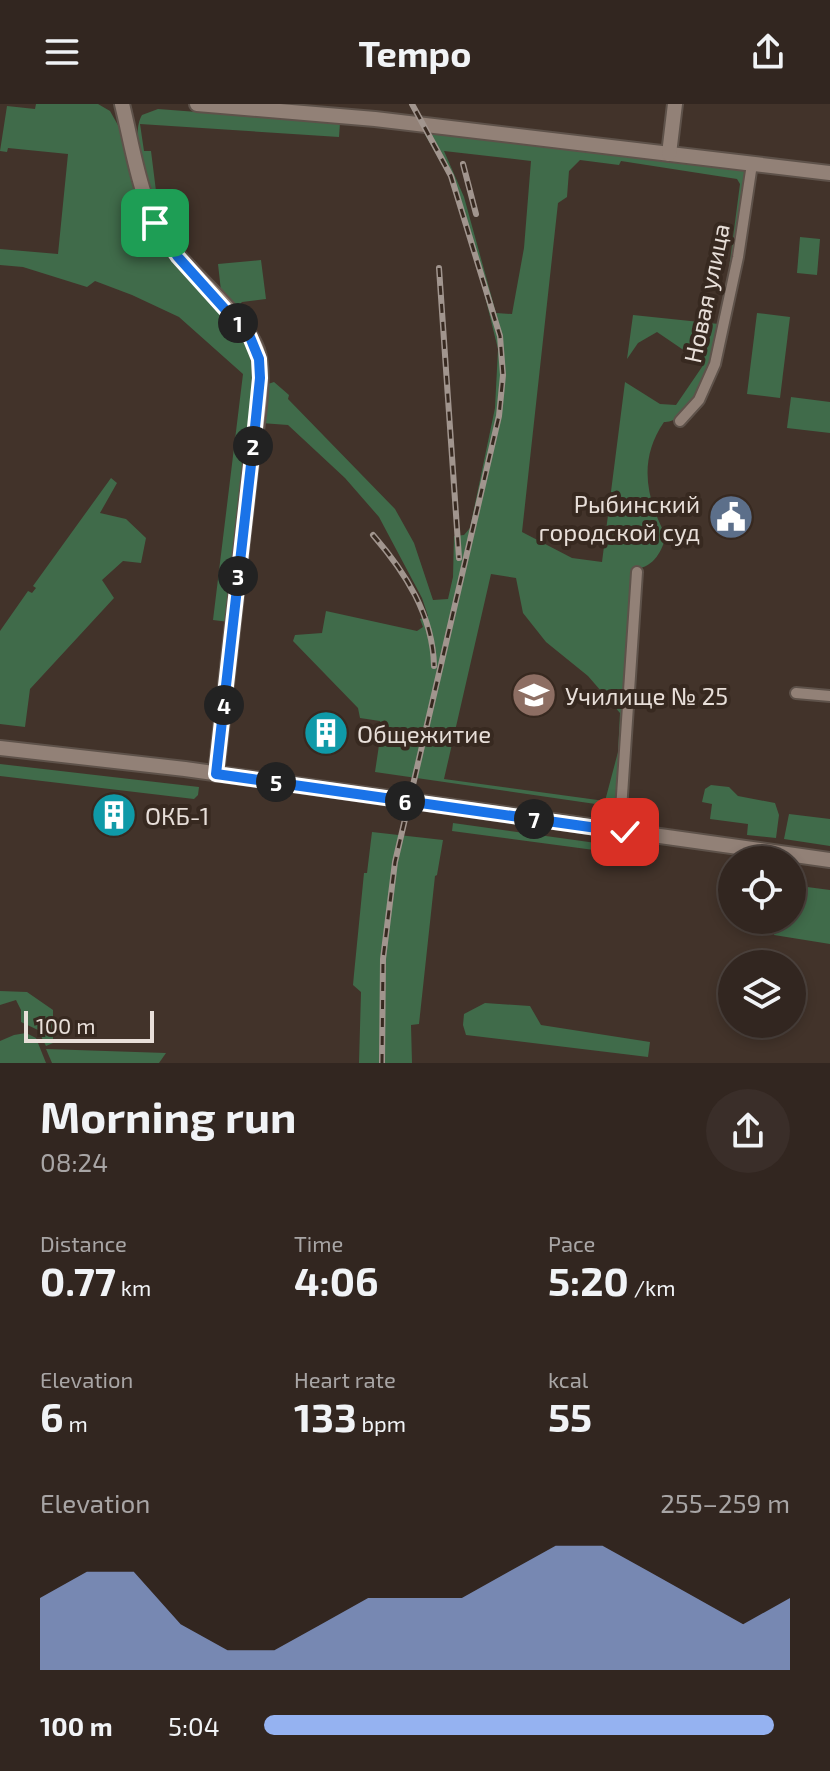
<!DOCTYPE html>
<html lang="en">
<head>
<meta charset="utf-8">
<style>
	:root { --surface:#322620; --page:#3a2e29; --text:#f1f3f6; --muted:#a8a5a5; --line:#4d433e; --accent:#95b2f1 }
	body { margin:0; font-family:"Exo 2",sans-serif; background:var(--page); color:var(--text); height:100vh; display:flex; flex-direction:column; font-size:30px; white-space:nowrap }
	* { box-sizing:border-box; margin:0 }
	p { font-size:26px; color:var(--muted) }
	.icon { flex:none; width:44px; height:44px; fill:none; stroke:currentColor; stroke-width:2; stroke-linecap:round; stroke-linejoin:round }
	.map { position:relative; height:959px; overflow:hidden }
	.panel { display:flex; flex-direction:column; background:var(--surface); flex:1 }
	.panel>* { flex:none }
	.tools { position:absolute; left:718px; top:742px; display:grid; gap:16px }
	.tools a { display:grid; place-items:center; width:88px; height:88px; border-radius:50%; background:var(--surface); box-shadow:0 4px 12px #0003,0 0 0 2px var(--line); font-size:40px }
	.scale { position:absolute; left:24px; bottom:20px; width:130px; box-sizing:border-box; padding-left:8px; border:4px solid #e8dfd9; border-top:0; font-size:22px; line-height:28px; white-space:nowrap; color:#e8dfd9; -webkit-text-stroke:6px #372920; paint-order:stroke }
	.pin { position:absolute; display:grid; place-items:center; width:68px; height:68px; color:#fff; margin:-34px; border-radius:16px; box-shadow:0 4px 12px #0006 }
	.km { position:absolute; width:40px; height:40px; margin:-20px; border-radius:50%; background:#222; color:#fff; font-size:22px; line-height:40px; text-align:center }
	.round { display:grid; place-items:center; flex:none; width:84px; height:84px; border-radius:42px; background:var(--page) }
	.overview { display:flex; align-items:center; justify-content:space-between; height:136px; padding:0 40px }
	h1 { font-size:44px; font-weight:700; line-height:60px }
	.figures { display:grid; grid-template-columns:repeat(3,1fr); gap:12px; height:136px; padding:8px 40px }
	.figures div { display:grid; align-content:center }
	.figures b { font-size:40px; font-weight:700 }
	.figures small { font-size:22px; font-weight:400 }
	.figures p { font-size:22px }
	.chart { height:224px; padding:16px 40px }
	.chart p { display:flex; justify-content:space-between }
	.chart svg { width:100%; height:144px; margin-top:8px; fill:var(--accent); opacity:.7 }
	ul { padding:0 40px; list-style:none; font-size:26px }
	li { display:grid; grid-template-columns:128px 96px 1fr; align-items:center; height:60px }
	li i { height:20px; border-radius:10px; background:var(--accent) }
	header { display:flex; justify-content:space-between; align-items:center; height:104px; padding:0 40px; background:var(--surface); font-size:36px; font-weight:700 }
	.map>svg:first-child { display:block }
	.green { fill:#406b4a; fill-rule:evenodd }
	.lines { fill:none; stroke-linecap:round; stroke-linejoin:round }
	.street-casing { stroke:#5e524a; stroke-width:14 }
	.secondary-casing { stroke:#5e524a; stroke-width:18 }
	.street { stroke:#928177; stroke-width:10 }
	.secondary { stroke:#928177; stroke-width:14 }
	.rail-casing { stroke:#a1958e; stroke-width:6 }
	.rail { stroke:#372920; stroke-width:3; stroke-dasharray:9; stroke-linecap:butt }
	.route-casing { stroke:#fff; stroke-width:16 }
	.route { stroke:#1a73e8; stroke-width:10 }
	.labels { text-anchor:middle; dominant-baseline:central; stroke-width:8; stroke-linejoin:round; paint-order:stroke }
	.street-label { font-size:24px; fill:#e8dfd9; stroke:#372920 }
	.poi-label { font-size:24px; fill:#e8dfd9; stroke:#372920; text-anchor:start }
</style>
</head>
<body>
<header><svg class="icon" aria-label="menu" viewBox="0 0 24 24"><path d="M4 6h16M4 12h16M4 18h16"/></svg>Tempo<svg class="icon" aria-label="share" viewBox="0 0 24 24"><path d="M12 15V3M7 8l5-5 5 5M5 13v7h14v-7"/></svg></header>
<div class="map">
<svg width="830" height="959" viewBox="0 0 830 959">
	<rect width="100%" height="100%" fill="#42332a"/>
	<g class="green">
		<path d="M 36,0 L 98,0 L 110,7 L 119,23 L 138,92 L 253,248 L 254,281 L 229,518 L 213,516 L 243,270 L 179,213 L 132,191 L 95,177 L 87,183 L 23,163 L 0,161 L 0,145 L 58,150 L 68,50 L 8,44 L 7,48 L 0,47 L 7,2 L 35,5 Z"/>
		<path d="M 158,5 L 340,19 L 339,33 L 140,20 L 144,47 L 151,47 L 159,111 C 148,90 129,32 142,11 Z"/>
		<path d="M 423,27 L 748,67 C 741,111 733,155 724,200 C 719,219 717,241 711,260 C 705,277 685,320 664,318 C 638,356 646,394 666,432 C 661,450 652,465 632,465 L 616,703 L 375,668 L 382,621 L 380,617 L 360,614 L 358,604 L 293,537 L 295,531 L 322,529 L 326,507 L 417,527 L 423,523 L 420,515 L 428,512 L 422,494 L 379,413 L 345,374 L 288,321 L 261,319 L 265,277 L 268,280 L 274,278 L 289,291 L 288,295 L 395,405 L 414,439 L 433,496 L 448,495 L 453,473 L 454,432 L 464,431 L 470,424 L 495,304 L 498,245 L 481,176 L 449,73 ZM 444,47 L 531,57 L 524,144 L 512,210 L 496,209 L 464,93 ZM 580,56 L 619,61 L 621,57 L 737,75 L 740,80 L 729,164 L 719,220 L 633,211 L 627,255 L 638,239 L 657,228 L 704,260 L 676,301 L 660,300 L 625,278 L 602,458 L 572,454 L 522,428 L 558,99 L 567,93 L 569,67 ZM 491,470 L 516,474 L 523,509 L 546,538 L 588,572 L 620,609 L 618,648 L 605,697 L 444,675 Z"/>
		<path d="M 800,133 L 820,135 L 817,171 L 797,169 Z"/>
		<path d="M 261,156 L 266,195 L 242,198 L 236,204 L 221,187 L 218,160 Z"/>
		<path d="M 757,209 L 790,213 L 780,294 L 747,290 Z"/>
		<path d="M 791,293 L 830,298 L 830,329 L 787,324 Z"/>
		<path d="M 111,374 L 117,379 L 100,409 L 126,415 L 146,434 L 141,459 L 123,457 L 102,476 L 114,494 L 30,585 L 25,623 L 0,620 L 0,527 L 28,487 L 32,489 L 36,484 L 33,482 Z"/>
		<path d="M 0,660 L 199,683 L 198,691 L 194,695 L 0,672 Z"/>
		<path d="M 711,681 L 729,683 L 738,692 L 775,699 L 779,711 L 776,734 L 747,731 L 748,720 L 710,715 L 712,700 L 702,698 L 705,685 Z"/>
		<path d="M 789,710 L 830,715 L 830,742 L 784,735 Z"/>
		<path d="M 453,719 L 625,743 L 624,750 L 452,727 Z"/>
		<path d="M 372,728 L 443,736 L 437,771 L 435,772 L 419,920 L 411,921 L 412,959 L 359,959 L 361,888 L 353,881 L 354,870 L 364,769 L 367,769 Z"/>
		<path d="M 792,781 L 830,786 L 830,840 L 774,831 L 775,816 L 792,816 Z"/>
		<path d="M 0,887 L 27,888 L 53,906 L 53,939 L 46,942 L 38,926 L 21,918 L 21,906 L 16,896 L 0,901 Z"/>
		<path d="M 485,899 L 530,902 L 541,921 L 650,938 L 648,953 L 466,931 L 463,921 L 464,910 Z"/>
		<path d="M 26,929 L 36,934 L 46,959 L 0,959 L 0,937 L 14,931 Z"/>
		<path d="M 46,945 L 166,949 L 159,959 L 52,959 Z"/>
	</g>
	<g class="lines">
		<g class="street-casing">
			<g id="street">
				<path d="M 680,317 L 699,296 L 715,260 L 738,153 L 752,60"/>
				<path d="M 796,589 L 830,592"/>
				<path d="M 625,728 L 621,706 L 637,468"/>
			</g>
		</g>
		<g class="secondary-casing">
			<g id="secondary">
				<path d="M 122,0 C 134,48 140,103 171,143 C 192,171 247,216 257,246 C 267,273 254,336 250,367 C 239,468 227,569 216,670"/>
				<path d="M 197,0 L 375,15 L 830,69"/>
				<path d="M 669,50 L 675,0"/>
				<path d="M 0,644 L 185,665 L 830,756"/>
			</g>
		</g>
		<use href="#street" class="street"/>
		<use href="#secondary" class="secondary"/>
		<g class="rail-casing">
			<g id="rail">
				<path d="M 463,60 L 476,110"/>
				<path d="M 439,164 L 459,454"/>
				<path d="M 373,431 C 405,468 433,511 434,562"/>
				<path d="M 382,959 L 383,855 L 395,758 L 499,312 L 503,271 L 500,232 L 451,72 L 412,0"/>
			</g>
		</g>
		<use href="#rail" class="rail"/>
	</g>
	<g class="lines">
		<g class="route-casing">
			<path id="route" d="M 155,119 L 178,153 L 250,233 L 259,255 L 260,274 L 253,343 L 216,670 L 625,728"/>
		</g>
		<use href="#route" class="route"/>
	</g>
	<defs>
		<g id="civic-disc" transform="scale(2.3)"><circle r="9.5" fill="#5c6f8a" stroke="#372920"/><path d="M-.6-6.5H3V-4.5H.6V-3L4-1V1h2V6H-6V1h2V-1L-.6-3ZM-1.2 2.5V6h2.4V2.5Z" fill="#fff"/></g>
		<g id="university-disc" transform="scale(2.3)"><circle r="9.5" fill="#8d6e63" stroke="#372920"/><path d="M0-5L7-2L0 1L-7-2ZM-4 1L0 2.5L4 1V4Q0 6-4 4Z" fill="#fff"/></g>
		<g id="building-disc" transform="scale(2.3)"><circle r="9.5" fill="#0f9aa8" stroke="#372920"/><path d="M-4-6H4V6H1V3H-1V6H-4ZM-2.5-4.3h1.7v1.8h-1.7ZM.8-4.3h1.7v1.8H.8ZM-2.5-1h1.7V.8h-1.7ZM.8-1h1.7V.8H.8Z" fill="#fff"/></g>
	</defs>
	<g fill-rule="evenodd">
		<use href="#civic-disc" x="731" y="413"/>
		<use href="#university-disc" x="534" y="591"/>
		<use href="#building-disc" x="326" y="629"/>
		<use href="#building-disc" x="114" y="711"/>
	</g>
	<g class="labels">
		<g class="street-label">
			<text transform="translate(706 189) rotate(-78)">Новая улица</text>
		</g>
		<g class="poi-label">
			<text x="700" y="399" text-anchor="end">Рыбинский<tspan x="700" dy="28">городской суд</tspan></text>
			<text x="565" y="591">Училище № 25</text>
			<text x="357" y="629">Общежитие</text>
			<text x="145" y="711">ОКБ-1</text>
		</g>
	</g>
</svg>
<div class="tools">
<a><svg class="icon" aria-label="locate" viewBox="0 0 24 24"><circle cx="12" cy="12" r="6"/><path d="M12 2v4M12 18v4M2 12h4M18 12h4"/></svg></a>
<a><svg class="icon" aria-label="layers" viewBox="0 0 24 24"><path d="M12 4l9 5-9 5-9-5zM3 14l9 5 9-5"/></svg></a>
</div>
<div class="scale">100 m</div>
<div class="pin" style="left:155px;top:119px;background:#1e9e55"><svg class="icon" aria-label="arrive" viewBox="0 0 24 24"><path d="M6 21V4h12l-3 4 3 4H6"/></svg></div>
<div class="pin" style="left:625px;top:728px;background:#d93025"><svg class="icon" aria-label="check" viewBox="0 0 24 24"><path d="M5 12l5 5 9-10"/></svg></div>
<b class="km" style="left:238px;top:219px">1</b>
<b class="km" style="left:253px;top:342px">2</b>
<b class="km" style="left:238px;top:472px">3</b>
<b class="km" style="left:224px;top:601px">4</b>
<b class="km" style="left:276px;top:678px">5</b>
<b class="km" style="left:405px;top:697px">6</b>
<b class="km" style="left:534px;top:715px">7</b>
</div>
<section class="panel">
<div class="overview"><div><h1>Morning run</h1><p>08:24</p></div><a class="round"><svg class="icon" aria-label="share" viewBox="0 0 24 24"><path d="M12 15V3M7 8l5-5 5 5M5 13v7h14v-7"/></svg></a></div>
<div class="figures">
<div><p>Distance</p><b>0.77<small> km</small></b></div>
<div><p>Time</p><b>4:06</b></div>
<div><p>Pace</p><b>5:20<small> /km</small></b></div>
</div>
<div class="figures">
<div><p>Elevation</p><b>6<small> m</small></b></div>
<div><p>Heart rate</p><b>133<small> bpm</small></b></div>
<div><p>kcal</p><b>55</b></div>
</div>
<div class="chart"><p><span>Elevation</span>255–259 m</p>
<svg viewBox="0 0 160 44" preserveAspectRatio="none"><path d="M0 44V22L10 14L20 14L30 30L40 38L50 38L60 30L70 22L80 22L90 22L100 14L110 6L120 6L130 14L140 22L150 30L160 22V44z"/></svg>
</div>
<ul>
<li><b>100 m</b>5:04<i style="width:97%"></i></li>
</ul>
</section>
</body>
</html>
